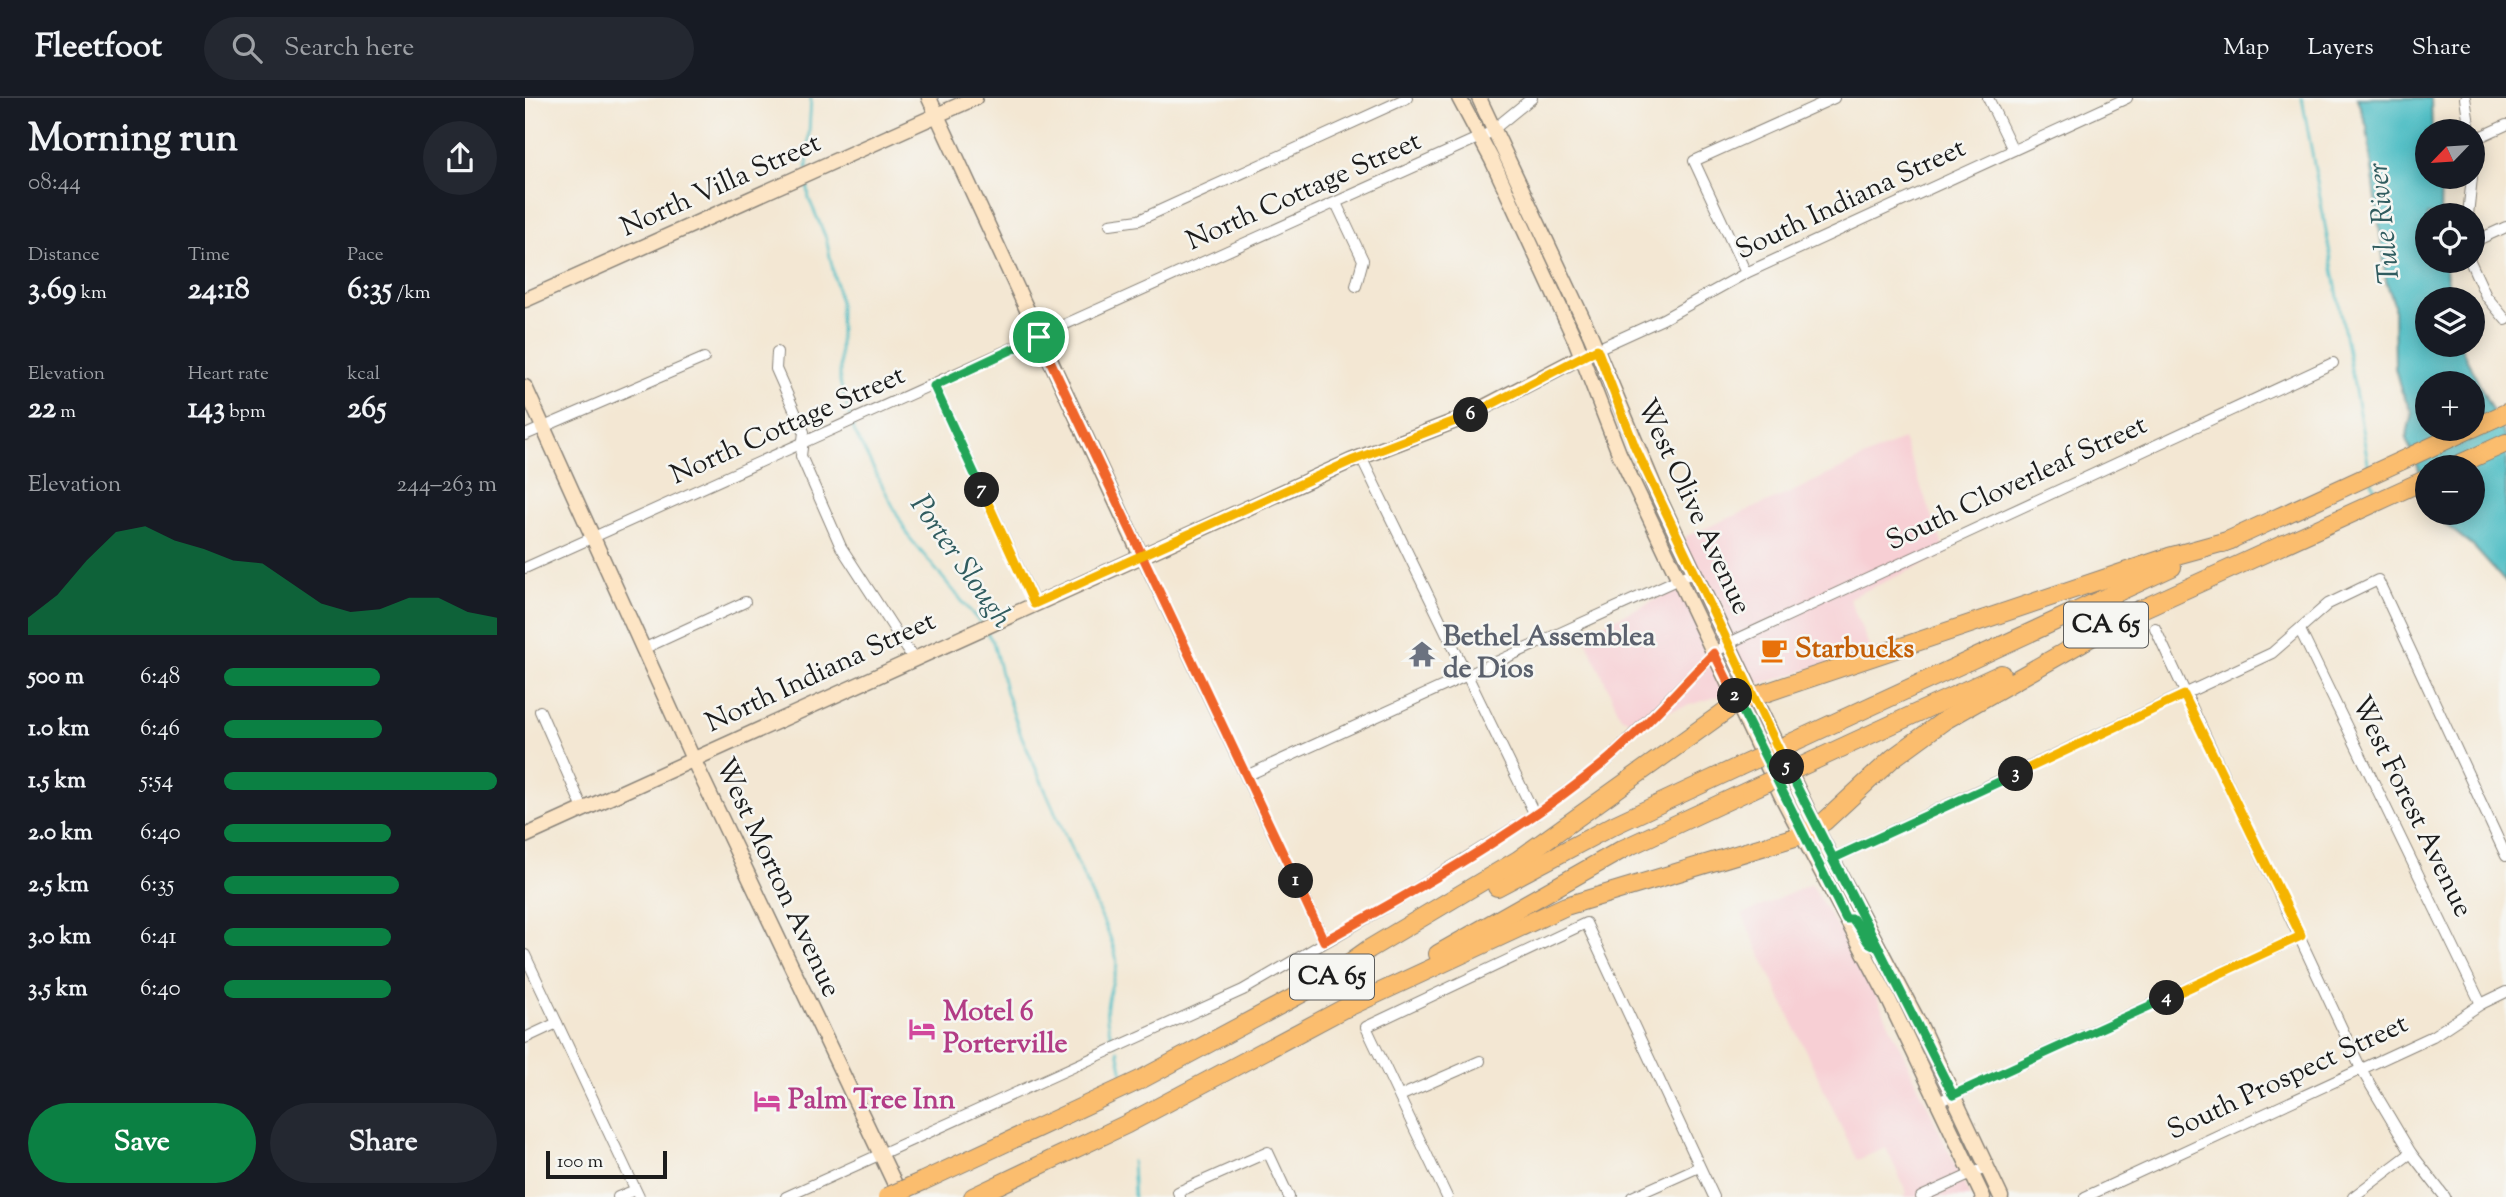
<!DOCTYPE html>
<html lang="en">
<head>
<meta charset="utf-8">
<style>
	:root { --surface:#171b24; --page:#242831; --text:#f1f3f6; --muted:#9ea1a6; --line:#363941; --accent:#0b8043 }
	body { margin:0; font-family:"Sorts Mill Goudy",serif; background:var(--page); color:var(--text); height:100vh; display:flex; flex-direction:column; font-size:26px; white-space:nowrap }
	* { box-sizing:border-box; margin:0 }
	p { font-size:23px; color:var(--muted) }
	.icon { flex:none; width:38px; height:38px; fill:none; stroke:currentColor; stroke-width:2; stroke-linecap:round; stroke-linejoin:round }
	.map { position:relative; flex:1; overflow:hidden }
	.side { display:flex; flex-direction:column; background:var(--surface); width:525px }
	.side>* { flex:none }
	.needle { width:46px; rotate:245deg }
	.fabs { position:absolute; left:1890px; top:21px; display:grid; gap:14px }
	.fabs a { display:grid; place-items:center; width:70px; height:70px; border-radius:50%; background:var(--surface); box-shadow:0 4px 18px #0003; font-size:35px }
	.scale { position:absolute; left:21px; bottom:18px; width:121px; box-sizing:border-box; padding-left:7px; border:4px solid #1c1c1c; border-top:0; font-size:19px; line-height:24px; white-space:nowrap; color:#1c1c1c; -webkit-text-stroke:5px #f6f6f2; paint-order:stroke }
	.pin { position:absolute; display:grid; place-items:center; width:60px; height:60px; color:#fff; margin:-30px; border:4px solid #fff; border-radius:50%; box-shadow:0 2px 7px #0007 }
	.km { position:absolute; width:35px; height:35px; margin:-18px; border-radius:50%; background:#222; color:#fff; font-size:19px; line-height:35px; text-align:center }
	.round { display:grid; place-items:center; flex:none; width:74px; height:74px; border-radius:37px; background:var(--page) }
	.head { display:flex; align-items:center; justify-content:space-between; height:119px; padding:0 28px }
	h1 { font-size:38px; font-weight:700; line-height:52px }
	.figures { display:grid; grid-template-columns:repeat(3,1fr); gap:10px; height:119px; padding:7px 28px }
	.figures div { display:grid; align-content:center }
	.figures b { font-size:30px; font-weight:700 }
	.figures small { font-size:19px; font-weight:400 }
	.figures p { font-size:19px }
	.chart { height:196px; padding:14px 28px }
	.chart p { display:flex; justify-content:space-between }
	.chart svg { width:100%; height:126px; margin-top:7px; fill:var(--accent); opacity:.7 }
	.primary-button { display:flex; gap:14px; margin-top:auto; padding:14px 28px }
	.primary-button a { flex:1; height:80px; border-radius:42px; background:var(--accent); color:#fff; font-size:28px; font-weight:700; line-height:80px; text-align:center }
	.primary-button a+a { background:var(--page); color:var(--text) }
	ul { padding:0 28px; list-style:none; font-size:23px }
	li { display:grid; grid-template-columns:112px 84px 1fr; align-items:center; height:52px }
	li i { height:18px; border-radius:9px; background:var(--accent) }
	header { display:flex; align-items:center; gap:42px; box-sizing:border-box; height:98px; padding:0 35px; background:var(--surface); border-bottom:2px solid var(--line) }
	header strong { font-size:33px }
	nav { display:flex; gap:38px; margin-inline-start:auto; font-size:24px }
	.search { width:490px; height:63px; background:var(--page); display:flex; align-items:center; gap:18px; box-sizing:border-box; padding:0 24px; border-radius:38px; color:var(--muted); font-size:26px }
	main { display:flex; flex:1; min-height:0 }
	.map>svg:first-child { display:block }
	.built { fill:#f7cfd4 }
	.water { fill:#4ebdc4; stroke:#356c70; stroke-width:2; fill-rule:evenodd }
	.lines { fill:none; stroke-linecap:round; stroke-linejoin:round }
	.stream { stroke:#4ebdc4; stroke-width:2.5 }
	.street-casing { stroke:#888278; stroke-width:12 }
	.secondary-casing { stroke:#888278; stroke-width:17 }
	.highway-casing { stroke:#888278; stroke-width:20 }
	.street { stroke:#fff; stroke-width:10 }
	.secondary { stroke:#fde5c5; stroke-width:14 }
	.highway { stroke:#fbbd6e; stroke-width:18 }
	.highway-bridge-casing { stroke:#888278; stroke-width:20; stroke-linecap:butt }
	.highway-bridge { stroke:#fbbd6e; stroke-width:18 }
	.split-1-casing { stroke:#fff; stroke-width:14 }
	.split-2-casing { stroke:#fff; stroke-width:14 }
	.split-3-casing { stroke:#fff; stroke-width:14 }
	.split-4-casing { stroke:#fff; stroke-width:14 }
	.split-5-casing { stroke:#fff; stroke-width:14 }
	.split-6-casing { stroke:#fff; stroke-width:14 }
	.split-7-casing { stroke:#fff; stroke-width:14 }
	.split-8-casing { stroke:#fff; stroke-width:14 }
	.split-1 { stroke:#f0652b; stroke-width:9 }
	.split-2 { stroke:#f0652b; stroke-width:9 }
	.split-3 { stroke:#22a559; stroke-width:9 }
	.split-4 { stroke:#f5b400; stroke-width:9 }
	.split-5 { stroke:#22a559; stroke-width:9 }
	.split-6 { stroke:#f5b400; stroke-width:9 }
	.split-7 { stroke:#f5b400; stroke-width:9 }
	.split-8 { stroke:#22a559; stroke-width:9 }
	.labels { text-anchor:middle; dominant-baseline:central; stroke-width:5; stroke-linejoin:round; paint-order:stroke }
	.shield { fill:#f6f6f2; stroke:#5d5d5c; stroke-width:2 }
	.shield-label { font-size:26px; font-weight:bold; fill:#1c1c1c }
	.street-label { font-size:28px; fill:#1c1c1c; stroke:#f6f6f2 }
	.worship-label { font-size:28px; font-weight:bold; fill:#5b616d; stroke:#f6f6f2; text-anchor:start }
	.food-label { font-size:28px; font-weight:bold; fill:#c56008; stroke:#f6f6f2; text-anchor:start }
	.hotel-label { font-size:28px; font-weight:bold; fill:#b23c85; stroke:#f6f6f2; text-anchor:start }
	.water-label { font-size:30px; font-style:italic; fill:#305c5f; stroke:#f6f6f2 }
</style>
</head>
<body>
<header>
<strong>Fleetfoot</strong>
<div class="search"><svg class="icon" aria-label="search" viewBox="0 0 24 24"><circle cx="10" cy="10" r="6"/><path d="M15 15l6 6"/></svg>Search here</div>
<nav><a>Map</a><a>Layers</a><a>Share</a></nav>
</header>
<main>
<section class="side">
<div class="head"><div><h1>Morning run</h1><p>08:44</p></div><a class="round"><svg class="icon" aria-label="share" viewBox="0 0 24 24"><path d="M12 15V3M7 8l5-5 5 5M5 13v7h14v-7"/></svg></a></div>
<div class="figures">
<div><p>Distance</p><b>3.69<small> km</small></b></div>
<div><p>Time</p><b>24:18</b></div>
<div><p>Pace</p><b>6:35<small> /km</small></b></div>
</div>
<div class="figures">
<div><p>Elevation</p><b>22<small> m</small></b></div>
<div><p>Heart rate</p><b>143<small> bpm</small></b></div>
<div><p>kcal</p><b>265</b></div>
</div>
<div class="chart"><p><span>Elevation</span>244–263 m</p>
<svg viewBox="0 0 160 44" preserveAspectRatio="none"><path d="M0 44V38L10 30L20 18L30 8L40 6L50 11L60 14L70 18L80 19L90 26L100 33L110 36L120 35L130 31L140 31L150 36L160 38V44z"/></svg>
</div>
<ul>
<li><b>500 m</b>6:48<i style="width:57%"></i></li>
<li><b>1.0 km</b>6:46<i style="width:58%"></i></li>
<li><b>1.5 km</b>5:54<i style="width:100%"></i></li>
<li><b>2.0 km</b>6:40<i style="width:61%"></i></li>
<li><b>2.5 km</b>6:35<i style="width:64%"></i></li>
<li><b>3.0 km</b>6:41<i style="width:61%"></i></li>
<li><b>3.5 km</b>6:40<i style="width:61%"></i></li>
</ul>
<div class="primary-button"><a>Save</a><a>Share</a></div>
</section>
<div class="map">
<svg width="1981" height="1099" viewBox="0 0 1981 1099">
	<rect width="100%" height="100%" fill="#f6f6f2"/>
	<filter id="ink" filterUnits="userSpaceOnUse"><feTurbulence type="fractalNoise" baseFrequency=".0143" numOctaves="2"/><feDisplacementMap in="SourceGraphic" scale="14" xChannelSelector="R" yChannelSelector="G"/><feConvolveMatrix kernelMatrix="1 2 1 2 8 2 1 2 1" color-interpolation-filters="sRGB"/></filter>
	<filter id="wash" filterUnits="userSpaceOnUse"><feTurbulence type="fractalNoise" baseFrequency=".00686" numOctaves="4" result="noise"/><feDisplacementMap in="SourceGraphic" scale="28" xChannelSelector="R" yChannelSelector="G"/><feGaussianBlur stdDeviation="1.57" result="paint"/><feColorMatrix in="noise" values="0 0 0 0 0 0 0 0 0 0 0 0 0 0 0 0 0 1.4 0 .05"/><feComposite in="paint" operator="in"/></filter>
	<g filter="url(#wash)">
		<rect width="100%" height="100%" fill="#f3e7d3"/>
		<g class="built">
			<path d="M 1378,341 L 1421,456 L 1324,500 L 1346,553 L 1107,624 L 1096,619 L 1058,535 L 1147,494 L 1161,438 L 1267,394 Z"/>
			<path d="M 1286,786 L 1344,882 L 1445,1099 L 1379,1099 L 1382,1095 L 1361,1050 L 1332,1062 L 1217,817 Z"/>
		</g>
		<path class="water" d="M 1832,0 L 1906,0 L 1907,33 L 1902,33 L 1902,79 L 1916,79 L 1915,117 L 1902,117 L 1902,163 L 1920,163 L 1924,201 L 1902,201 L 1902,247 L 1935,247 L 1981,341 L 1981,485 L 1948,448 L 1921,427 L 1915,415 L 1948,415 L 1948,369 L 1902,369 L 1902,390 L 1881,341 L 1887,315 L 1876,292 L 1870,270 L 1869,206 L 1861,183 L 1842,29 ZM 1902,285 L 1948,285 L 1948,331 L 1902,331 Z"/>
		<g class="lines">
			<g class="stream">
				<path d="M 1777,0 L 1844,370"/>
				<path d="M 282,70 L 286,0"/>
				<path d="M 282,80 L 284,101 L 301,140 L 315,205 L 315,284 L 329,333 L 384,439 L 456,526"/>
				<path d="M 1847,383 L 1851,396"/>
				<path d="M 462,535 L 468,544 L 481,595 L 496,637 L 585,839 C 588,849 594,862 591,872 C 583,901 575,916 590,946"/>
				<path d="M 593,952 L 599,981"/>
				<path d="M 607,1063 L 609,1099"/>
			</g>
		</g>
	</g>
	<g filter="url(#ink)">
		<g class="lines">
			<g class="street-casing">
				<g id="street">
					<path d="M 1463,0 L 1488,52"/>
					<path d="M 1940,0 L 1945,33"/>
					<path d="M 1948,42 L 1981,27"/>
					<path d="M 811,105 L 838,162 L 831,188"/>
					<path d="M 1943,117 L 1947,79"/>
					<path d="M 585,126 L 614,122 L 882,0"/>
					<path d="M 1948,144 L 1981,129"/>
					<path d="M 1945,163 L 1961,198 L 1981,222"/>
					<path d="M 1221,175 L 1169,63 L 1309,0"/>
					<path d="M 1072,251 L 1138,221 L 1221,175 L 1602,0"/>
					<path d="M 252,254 L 251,271 L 279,334 L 276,358 L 316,449 L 388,560"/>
					<path d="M 409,288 L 510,506"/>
					<path d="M 0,337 L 179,260"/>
					<path d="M 836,359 L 1010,717"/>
					<path d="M 616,458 L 799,843"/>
					<path d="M 0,470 L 964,35 L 1007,0"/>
					<path d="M 1630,530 L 1836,971 L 1886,1055 L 1920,1099"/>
					<path d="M 1775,532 L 1956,906"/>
					<path d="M 118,551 L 220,504"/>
					<path d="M 15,613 L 59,713"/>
					<path d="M 721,678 L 1169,474"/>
					<path d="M 1307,761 L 1747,555 L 1803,506 L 1853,482 L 1981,758"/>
					<path d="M 0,857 L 114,1099"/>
					<path d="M 0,940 L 32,925"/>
					<path d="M 875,998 L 955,963"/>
					<path d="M 1413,1004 L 1776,838"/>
					<path d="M 93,1099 L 110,1092"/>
					<path d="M 261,1099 L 718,892 L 871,803 L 1010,717 L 1082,663 L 1189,555 L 1204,545 L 1808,265"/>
					<path d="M 655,1099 L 653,1094 L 743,1054 L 764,1099"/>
					<path d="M 922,1099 L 841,929 L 1061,825 L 1189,1099"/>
					<path d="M 1107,1099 L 1174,1069"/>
					<path d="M 1396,1099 L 1462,1069"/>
					<path d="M 1560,1099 L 1908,938 L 1956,906 L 1981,894"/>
					<path d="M 1828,1099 L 1886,1055"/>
				</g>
			</g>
			<g class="secondary-casing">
				<g id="secondary">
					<path d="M 404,0 L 616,458"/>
					<path d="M 934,0 L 967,62 L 1051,244 L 1094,355 L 1257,699 L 1361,896 L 1458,1099"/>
					<path d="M 954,0 L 1066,238 L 1135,402 L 1295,738 L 1395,927 L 1476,1099"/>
					<path d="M 0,202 L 450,0"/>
					<path d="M 0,289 L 168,661 L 376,1099"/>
					<path d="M 0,738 L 826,363 L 938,320 L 1065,254"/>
				</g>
			</g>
			<g class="highway-casing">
				<g id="highway">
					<path d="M 1948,330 L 1981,315"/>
					<path d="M 1928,369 L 1981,345"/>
					<path d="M 1698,445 L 1945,331"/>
					<path d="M 1606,516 L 1902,381"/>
					<path d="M 1279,639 L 1647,469"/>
					<path d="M 1290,662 L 1476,576"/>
					<path d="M 972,789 L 1089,727 L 1213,669"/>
					<path d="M 913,856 L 1098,751 L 1225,692"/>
					<path d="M 799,883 L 844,851 L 993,762 L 1213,604 L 1644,459 L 1706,442"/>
					<path d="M 821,910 L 1041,808 L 1277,737 L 1300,723 L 1368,660 L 1420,622 L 1614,512"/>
					<path d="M 398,1083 L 615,982 L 809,878"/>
					<path d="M 448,1099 L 602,1026 L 831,904"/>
				</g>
			</g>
			<use href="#street" class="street"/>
			<use href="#secondary" class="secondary"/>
			<use href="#highway" class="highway"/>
			<g class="highway-bridge-casing">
				<g id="highway-bridge">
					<path d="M 1213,669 L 1279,639"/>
					<path d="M 1225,692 L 1290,662"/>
					<path d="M 362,1099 L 398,1083"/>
				</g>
			</g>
			<use href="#highway-bridge" class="highway-bridge"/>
		</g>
	</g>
	<g class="lines" filter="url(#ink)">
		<g class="split-1-casing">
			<path id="split-1" d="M 514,239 L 771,783"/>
		</g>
		<g class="split-2-casing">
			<path id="split-2" d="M 771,783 L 799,843 C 895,790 995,734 1080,664 C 1119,631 1153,591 1189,555 L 1210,598"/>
		</g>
		<g class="split-3-casing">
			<path id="split-3" d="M 1210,598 L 1321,821 L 1328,821 L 1343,844 L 1354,850 L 1307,761 L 1491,676"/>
		</g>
		<g class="split-4-casing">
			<path id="split-4" d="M 1491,676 L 1659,597 L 1776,838 L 1642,900"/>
		</g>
		<g class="split-5-casing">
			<path id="split-5" d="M 1262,669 L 1428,997 L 1642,900"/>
		</g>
		<g class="split-6-casing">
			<path id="split-6" d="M 946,317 L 1072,251 L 1110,349 L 1262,669"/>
		</g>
		<g class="split-7-casing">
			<path id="split-7" d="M 457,392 L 509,506 L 826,363 L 946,317"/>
		</g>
		<g class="split-8-casing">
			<path id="split-8" d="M 457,392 L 409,288 L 514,239"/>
		</g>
		<use href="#split-1" class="split-1"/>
		<use href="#split-2" class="split-2"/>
		<use href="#split-3" class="split-3"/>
		<use href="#split-4" class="split-4"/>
		<use href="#split-5" class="split-5"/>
		<use href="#split-6" class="split-6"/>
		<use href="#split-7" class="split-7"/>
		<use href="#split-8" class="split-8"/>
	</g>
	<defs>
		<g id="cafe-bare" transform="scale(2.1)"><path d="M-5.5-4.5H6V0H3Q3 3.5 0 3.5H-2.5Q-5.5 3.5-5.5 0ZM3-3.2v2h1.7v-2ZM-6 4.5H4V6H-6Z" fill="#e8710a" stroke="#f6f6f2" stroke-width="2.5" paint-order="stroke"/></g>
		<g id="temple-bare" transform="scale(2.1)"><path d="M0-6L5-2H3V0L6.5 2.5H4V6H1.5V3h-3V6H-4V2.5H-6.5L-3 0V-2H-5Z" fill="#6b7280" stroke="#f6f6f2" stroke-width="2.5" paint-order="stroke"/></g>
		<g id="hotel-bare" transform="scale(2.1)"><path d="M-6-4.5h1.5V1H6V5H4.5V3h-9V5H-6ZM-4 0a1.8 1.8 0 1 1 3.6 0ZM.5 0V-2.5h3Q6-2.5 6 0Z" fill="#d1479c" stroke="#f6f6f2" stroke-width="2.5" paint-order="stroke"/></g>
	</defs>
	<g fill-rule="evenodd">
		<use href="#cafe-bare" x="1249" y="552"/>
		<use href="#temple-bare" x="897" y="556"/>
		<use href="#hotel-bare" x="397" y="931"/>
		<use href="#hotel-bare" x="242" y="1003"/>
	</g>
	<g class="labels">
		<g class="shield">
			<rect x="1539" y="504.5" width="84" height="45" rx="5"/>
			<rect x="765" y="856.5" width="84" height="45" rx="5"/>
		</g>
		<g class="shield-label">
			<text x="1581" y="527">CA 65</text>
			<text x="807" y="879">CA 65</text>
		</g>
		<g class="street-label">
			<text transform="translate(196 88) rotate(-24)">North Villa Street</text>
			<text transform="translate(779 94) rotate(-24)">North Cottage Street</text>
			<text transform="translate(1326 102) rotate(-25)">South Indiana Street</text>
			<text transform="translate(263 328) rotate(-24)">North Cottage Street</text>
			<text transform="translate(1492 386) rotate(-25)">South Cloverleaf Street</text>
			<text transform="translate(1168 409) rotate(65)">West Olive Avenue</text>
			<text transform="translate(296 575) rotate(-25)">North Indiana Street</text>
			<text transform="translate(1886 709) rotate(64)">West Forest Avenue</text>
			<text transform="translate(252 780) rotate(65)">West Morton Avenue</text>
			<text transform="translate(1763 980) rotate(-25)">South Prospect Street</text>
		</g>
		<g class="worship-label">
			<text x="918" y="540">Bethel Assemblea<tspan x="918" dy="32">de Dios</tspan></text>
		</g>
		<g class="food-label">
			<text x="1270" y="552">Starbucks</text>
		</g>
		<g class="hotel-label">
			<text x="418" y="915">Motel 6<tspan x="418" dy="32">Porterville</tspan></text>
			<text x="263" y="1003">Palm Tree Inn</text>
		</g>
		<g class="water-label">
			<text transform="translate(1860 125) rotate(-96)">Tule River</text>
			<text transform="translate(435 464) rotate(55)">Porter Slough</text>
		</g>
	</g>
</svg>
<div class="fabs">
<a><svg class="needle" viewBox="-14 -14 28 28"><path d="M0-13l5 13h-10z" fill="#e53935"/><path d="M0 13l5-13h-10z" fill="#9ea1a6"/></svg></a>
<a><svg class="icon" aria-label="locate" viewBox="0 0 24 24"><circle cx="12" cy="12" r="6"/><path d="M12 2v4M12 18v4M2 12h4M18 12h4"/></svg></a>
<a><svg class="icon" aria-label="layers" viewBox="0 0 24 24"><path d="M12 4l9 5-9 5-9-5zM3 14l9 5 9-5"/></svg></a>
<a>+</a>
<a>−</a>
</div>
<div class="scale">100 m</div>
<div class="pin" style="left:514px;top:239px;background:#1e9e55"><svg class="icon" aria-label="arrive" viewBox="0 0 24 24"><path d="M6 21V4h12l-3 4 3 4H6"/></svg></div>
<b class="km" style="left:771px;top:783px">1</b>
<b class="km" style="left:1210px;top:598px">2</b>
<b class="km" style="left:1491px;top:676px">3</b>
<b class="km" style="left:1642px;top:900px">4</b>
<b class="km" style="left:1262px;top:669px">5</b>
<b class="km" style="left:946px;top:317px">6</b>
<b class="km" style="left:457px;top:392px">7</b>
</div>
</main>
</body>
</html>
